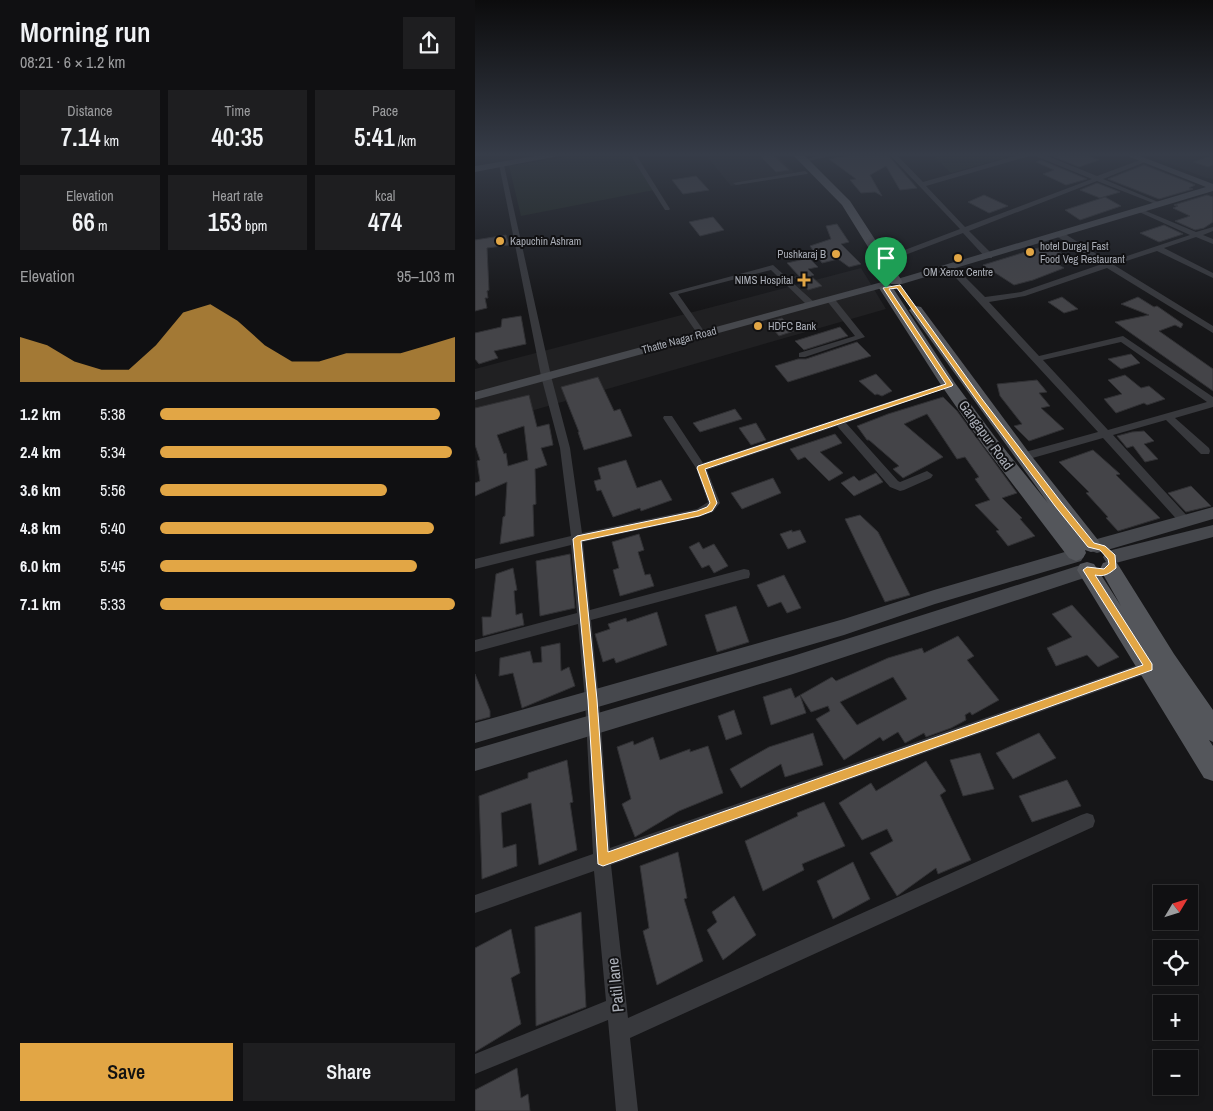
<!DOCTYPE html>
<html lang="en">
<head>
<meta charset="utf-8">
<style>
	:root { --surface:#101012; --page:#1e1e20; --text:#f1f3f6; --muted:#9c9d9f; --line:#303032; --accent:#e2a645 }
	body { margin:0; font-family:"Archivo Narrow",sans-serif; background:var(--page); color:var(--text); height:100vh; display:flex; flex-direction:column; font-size:19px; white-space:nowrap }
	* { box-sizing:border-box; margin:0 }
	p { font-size:16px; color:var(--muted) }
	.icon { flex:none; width:28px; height:28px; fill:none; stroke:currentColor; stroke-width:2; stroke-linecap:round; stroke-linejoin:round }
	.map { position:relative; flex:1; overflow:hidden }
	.side { display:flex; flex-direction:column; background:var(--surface); width:475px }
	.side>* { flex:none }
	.needle { width:32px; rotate:52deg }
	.controls { position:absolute; left:678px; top:885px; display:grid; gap:10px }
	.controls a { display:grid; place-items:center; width:45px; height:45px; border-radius:0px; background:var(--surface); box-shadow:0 2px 8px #0003,0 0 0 1px var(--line); font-size:25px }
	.pin { position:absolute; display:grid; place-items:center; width:42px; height:42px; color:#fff; margin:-51px -21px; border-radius:50% 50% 50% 0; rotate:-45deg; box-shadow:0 0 5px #0007 }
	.pin .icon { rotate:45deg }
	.round { display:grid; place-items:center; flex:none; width:52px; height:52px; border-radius:0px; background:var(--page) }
	.head { display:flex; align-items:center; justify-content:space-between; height:85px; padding:0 20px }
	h1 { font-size:28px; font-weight:600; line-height:38px }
	.stats { display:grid; grid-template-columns:repeat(3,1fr); gap:8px; height:85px; padding:5px 20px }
	.stats div { display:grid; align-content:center; border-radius:0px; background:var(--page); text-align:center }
	.stats b { font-size:25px; font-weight:600 }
	.stats small { font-size:14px; font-weight:400 }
	.stats p { font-size:14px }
	.chart { height:140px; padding:10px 20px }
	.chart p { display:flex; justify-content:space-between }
	.chart svg { width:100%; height:90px; margin-top:5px; fill:var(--accent); opacity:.7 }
	.button { display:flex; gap:10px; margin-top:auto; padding:10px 20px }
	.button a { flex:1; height:58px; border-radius:0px; background:var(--accent); color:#111; font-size:20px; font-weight:600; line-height:58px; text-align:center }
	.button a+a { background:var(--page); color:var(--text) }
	ul { padding:0 20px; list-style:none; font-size:16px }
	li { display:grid; grid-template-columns:80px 60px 1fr; align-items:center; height:38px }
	li i { height:12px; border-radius:6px; background:var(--accent) }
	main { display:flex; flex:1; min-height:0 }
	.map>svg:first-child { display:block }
	.built { fill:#202022 }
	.green { fill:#1f261f }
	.building { fill:#444448; stroke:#313134; fill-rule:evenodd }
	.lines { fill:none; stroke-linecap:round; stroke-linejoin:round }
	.street { fill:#38393d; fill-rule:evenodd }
	.secondary { fill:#46484d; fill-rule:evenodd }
	.primary { fill:#54565b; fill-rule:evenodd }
	.route { fill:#e2a645; stroke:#fff; fill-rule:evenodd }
	.poi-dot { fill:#e2a645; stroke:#111113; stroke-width:2 }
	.labels { text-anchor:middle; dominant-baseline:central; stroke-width:4; stroke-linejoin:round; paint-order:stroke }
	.far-poi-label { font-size:11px; fill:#aaaeb7; stroke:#111113; text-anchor:start }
	.far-street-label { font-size:11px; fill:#aaaeb7; stroke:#111113 }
	.street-label { font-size:14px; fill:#aaaeb7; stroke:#111113 }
	.near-street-label { font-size:16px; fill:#aaaeb7; stroke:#111113 }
</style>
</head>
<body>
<main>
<section class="side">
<div class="head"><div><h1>Morning run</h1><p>08:21 · 6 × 1.2 km</p></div><a class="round"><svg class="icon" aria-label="share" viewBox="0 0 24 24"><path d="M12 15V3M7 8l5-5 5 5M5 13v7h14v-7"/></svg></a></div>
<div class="stats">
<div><p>Distance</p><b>7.14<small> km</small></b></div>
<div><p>Time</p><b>40:35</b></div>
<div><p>Pace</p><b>5:41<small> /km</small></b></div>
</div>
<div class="stats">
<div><p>Elevation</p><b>66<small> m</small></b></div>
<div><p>Heart rate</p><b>153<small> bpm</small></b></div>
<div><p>kcal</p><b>474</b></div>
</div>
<div class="chart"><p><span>Elevation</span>95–103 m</p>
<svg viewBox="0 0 160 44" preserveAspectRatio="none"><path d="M0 44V22L10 26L20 34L30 38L40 38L50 26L60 10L70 6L80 14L90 26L100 34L110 34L120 30L130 30L140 30L150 26L160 22V44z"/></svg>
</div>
<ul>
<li><b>1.2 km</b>5:38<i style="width:95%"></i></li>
<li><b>2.4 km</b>5:34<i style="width:99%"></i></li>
<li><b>3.6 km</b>5:56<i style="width:77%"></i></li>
<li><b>4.8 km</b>5:40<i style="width:93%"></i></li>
<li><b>6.0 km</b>5:45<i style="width:87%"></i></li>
<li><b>7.1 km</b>5:33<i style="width:100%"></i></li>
</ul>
<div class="button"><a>Save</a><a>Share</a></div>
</section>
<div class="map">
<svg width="738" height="1111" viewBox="0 0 738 1111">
	<rect width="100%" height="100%" fill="#161618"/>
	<g class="built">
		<path d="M 0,153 L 78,153 L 0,166 Z"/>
		<path d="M 229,153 L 300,153 L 322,175 L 256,186 Z"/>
		<path d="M 666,153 L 738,153 L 738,179 L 731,178 Z"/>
		<path d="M 386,268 L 411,309 L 0,427 L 0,369 Z"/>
	</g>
	<g class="green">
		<path d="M 116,153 L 153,153 L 179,190 L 46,216 L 34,166 Z"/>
		<path d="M 455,153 L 547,153 L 476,173 Z"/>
	</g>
	<g class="building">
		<path d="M 282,153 L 296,153 L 314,170 L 301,172 Z"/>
		<path d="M 388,153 L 411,153 L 442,188 L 425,190 L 411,166 L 395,175 L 407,196 L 400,192 L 386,193 L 375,180 L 381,179 L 354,159 Z"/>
		<path d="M 590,153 L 606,153 L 624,160 L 604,167 L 579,157 Z"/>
		<path d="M 738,155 L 738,165 L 733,167 L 718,162 Z"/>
		<path d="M 566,160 L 612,179 L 591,185 L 568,174 L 579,170 L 561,162 Z"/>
		<path d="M 669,165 L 713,182 L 720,185 L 714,188 L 718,189 L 684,199 L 633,179 Z"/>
		<path d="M 221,176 L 234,190 L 208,194 L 197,180 Z"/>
		<path d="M 622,183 L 645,192 L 625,198 L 605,190 Z"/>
		<path d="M 509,195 L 533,206 L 514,213 L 493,202 Z"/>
		<path d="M 732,195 L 738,197 L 738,222 L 729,228 L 720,230 L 700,221 L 715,216 L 698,208 L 703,206 L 699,205 Z"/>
		<path d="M 630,197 L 646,206 L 605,220 L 590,210 Z"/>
		<path d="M 238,217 L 249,230 L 225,236 L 214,222 Z"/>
		<path d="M 362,224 L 374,242 L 366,244 L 386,264 L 374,267 L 363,259 L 347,263 L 335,246 L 356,239 L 351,226 Z"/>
		<path d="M 689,225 L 708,234 L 684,242 L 665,233 Z"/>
		<path d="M 31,235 L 34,245 L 12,248 L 14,290 L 12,291 L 13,298 L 10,298 L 12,308 L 0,311 L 0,240 Z"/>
		<path d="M 573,245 L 589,255 L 576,260 L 589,268 L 558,280 L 539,285 L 508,265 Z"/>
		<path d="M 334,258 L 343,267 L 333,269 L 339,275 L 336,276 L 347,286 L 333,290 L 319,277 L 324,276 L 312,263 Z"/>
		<path d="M 587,297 L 603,309 L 589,313 L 573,302 Z"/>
		<path d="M 663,297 L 679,307 L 682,306 L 708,324 L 706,328 L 700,325 L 684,331 L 738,369 L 738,391 L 640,322 L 674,315 L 646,304 Z"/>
		<path d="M 46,316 L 51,344 L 19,351 L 23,358 L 4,364 L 0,359 L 0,333 L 26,327 L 27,319 Z"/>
		<path d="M 307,318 L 319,331 L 304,336 L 292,322 Z"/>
		<path d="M 365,327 L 373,336 L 329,350 L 320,341 Z"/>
		<path d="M 382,342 L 396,356 L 313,382 L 300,366 L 323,359 L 331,359 Z"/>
		<path d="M 656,354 L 665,363 L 646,369 L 633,359 Z"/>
		<path d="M 401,374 L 417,391 L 407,396 L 402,394 L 400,395 L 384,381 Z"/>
		<path d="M 650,375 L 666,388 L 674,386 L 690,399 L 672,405 L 669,403 L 641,413 L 629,399 L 647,394 L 633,380 Z"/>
		<path d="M 123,377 L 139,411 L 145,409 L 157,436 L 109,450 L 103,432 L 104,432 L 86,387 Z"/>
		<path d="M 562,380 L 572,392 L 564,393 L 575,406 L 566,408 L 589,429 L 554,441 L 539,426 L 547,424 L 525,396 L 522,384 Z"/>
		<path d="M 54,395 L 62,427 L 74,424 L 78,445 L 66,448 L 72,465 L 60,469 L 61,504 L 58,505 L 59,536 L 25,544 L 28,517 L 30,516 L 32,482 L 0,496 L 0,483 L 5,481 L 2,461 L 5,460 L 0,445 L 0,408 ZM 49,426 L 53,460 L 33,466 L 31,453 L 29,454 L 22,435 Z"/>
		<path d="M 468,397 L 482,411 L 542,493 L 527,498 L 547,518 L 545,519 L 560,536 L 533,546 L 521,531 L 524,530 L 500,505 L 515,500 L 500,479 L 504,477 L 490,457 L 482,459 L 452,414 L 429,424 L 468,457 L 428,478 L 418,469 L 424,466 L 394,440 L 392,440 L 382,426 L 413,414 Z"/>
		<path d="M 260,409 L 267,419 L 225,432 L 218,423 Z"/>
		<path d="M 281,423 L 291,440 L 276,445 L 264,428 Z"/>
		<path d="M 669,431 L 679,441 L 669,444 L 683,459 L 670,462 L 658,446 L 652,448 L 642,436 L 657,432 Z"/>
		<path d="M 360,434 L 367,443 L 345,452 L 368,473 L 354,481 L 330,457 L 323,460 L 315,449 Z"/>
		<path d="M 618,450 L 645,474 L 641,475 L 685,518 L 643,531 L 631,518 L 633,517 L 611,493 L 614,492 L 584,462 Z"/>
		<path d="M 151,460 L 162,488 L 186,480 L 197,500 L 166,511 L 165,508 L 138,517 L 126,490 L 122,491 L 119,481 L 126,479 L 123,468 Z"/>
		<path d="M 401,473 L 408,482 L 379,496 L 366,483 L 379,476 L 384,481 Z"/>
		<path d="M 298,478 L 306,493 L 267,509 L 256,493 Z"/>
		<path d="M 716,486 L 736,506 L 711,512 L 693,493 Z"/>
		<path d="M 385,515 L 403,532 L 435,595 L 410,602 L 370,519 Z"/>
		<path d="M 317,530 L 317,532 L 325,530 L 331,542 L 313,549 L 305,534 Z"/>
		<path d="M 164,534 L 169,550 L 163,552 L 170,575 L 175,574 L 179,586 L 145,596 L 138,570 L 144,568 L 137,542 Z"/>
		<path d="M 224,542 L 228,549 L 239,544 L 253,566 L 239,573 L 234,565 L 227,568 L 214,547 Z"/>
		<path d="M 95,554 L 100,608 L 65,616 L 61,561 Z"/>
		<path d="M 38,568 L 42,590 L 39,591 L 41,615 L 47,613 L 49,625 L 8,636 L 7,617 L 16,617 L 21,574 Z"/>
		<path d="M 309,575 L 326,608 L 312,613 L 306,602 L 293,607 L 282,585 Z"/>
		<path d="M 597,605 L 644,657 L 623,667 L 612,655 L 581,666 L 572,648 L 597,637 L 577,614 Z"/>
		<path d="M 261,606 L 274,642 L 242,652 L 230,615 Z"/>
		<path d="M 182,612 L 192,645 L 141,663 L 139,658 L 128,662 L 120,634 L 135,629 L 133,624 L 151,618 L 152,622 Z"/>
		<path d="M 483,636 L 499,656 L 492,660 L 524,700 L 497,715 L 495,712 L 490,715 L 491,720 L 476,728 L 451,737 L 449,733 L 430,743 L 423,732 L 408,741 L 405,737 L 369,760 L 341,719 L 355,711 L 353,706 L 336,712 L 325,695 L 331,713 L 296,725 L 288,697 L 316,688 L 320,698 L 357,677 L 361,681 L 413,658 L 447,648 L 449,653 ZM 418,677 L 432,699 L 382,725 L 365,702 Z"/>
		<path d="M 85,643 L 86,671 L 94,667 L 100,686 L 47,708 L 38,673 L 24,676 L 25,658 L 55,651 L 58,663 L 67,662 L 66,647 Z"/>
		<path d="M 0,674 L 15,711 L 15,717 L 0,721 Z"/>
		<path d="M 259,710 L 267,734 L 251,740 L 243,716 Z"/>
		<path d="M 338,733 L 348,765 L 310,777 L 306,764 L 266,788 L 255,769 L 294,747 Z"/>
		<path d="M 564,733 L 581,758 L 538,779 L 521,753 Z"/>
		<path d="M 178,737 L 185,760 L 215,749 L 215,752 L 233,746 L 248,793 L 204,811 L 160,837 L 147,804 L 156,799 L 142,747 L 158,741 L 159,745 Z"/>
		<path d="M 505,753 L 519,789 L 488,796 L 475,760 Z"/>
		<path d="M 92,760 L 98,802 L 95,803 L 102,850 L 64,865 L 56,803 L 26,813 L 28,848 L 41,844 L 42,866 L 7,879 L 4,796 L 53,778 L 53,773 Z"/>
		<path d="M 451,761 L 471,791 L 465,795 L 496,860 L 463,874 L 461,868 L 422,896 L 395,853 L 418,841 L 412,829 L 387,840 L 364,803 L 396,783 L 401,791 Z"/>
		<path d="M 592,780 L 606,806 L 557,822 L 544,796 Z"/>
		<path d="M 349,802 L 370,846 L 327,864 L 329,870 L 288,891 L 270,841 L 323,816 L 322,813 Z"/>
		<path d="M 203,852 L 212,898 L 209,899 L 228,961 L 182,985 L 168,931 L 174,928 L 165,866 Z"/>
		<path d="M 378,862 L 395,899 L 358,919 L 342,881 Z"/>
		<path d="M 259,896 L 281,935 L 248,960 L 232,930 L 242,922 L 237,912 Z"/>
		<path d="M 106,912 L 111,1007 L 61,1026 L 60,927 Z"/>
		<path d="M 36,929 L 45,973 L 36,978 L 46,1024 L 0,1052 L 0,948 Z"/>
		<path d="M 42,1068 L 46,1098 L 53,1094 L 55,1111 L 0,1111 L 0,1090 Z"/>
	</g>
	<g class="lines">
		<g class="street">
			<path d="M 154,153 L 160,153 L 195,209 L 194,210 L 190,210 Z"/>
			<path d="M 355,153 L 369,153 L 329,162 L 326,160 Z"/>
			<path d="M 413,153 L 420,153 L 448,182 L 550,153 L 565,153 L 622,176 L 668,159 L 670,162 L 628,179 L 688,204 L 683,205 L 622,181 L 494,231 L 517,254 L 517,258 L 511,258 L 488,233 L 409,263 L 406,263 L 406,259 L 485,229 ZM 558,155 L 617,179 L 490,227 L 451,186 Z"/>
			<path d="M 24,164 L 29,165 L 76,376 L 95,448 L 107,533 L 222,509 L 233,502 L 221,468 L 188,418 L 189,416 L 197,416 L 228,463 L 471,383 L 477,383 L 479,385 L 371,423 L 423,481 L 425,482 L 452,471 L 458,475 L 456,478 L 429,490 L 425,491 L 415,487 L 362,426 L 232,470 L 245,503 L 238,512 L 224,517 L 108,542 L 115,610 L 269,569 L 274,570 L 275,574 L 274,578 L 269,579 L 116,620 L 124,700 L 135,848 L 674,661 L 679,663 L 681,667 L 679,671 L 674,673 L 136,865 L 153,1018 L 606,815 L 612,813 L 618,815 L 620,821 L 618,827 L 155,1038 L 163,1111 L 141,1111 L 133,1020 L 0,1074 L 0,1054 L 131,1001 L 119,871 L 0,913 L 0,895 L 118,854 L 110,700 L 103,624 L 0,652 L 0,640 L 102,613 L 96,545 L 0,569 L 0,559 L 96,536 L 85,448 L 66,376 Z"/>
			<path d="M 330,171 L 333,173 L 332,174 L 261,185 L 258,183 Z"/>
			<path d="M 662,209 L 666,209 L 721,232 L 738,227 L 738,231 L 728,235 L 738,239 L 738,244 L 721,237 L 689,248 L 738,273 L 738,278 L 682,251 L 639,265 L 738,326 L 738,333 L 632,268 L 550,296 L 514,302 L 564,356 L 648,336 L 738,397 L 738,407 L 700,418 L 734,448 L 735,451 L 734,454 L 726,454 L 691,420 L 638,435 L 714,518 L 716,521 L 710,525 L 706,524 L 628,438 L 547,461 L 543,460 L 542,457 L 543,454 L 623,432 L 471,267 L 478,265 L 510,297 L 546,292 L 627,264 L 581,236 L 581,232 L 587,232 L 634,262 L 715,235 L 662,211 ZM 646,342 L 732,402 L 633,430 L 568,360 Z"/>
			<path d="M 298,265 L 339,302 L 339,306 L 333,306 L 296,270 L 203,294 L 231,334 L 227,337 L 224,336 L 194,293 Z"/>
			<path d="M 352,297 L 358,297 L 390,337 L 330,357 L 324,357 L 324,353 L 380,336 L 352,301 Z"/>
		</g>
		<g class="secondary">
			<path d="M 78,153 L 99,153 L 0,172 L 0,166 Z"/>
			<path d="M 645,153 L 657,153 L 738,184 L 738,191 L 427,284 L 419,284 L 417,282 L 419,280 L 731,187 Z"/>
			<path d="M 407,282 L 413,285 L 411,287 L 0,400 L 0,392 Z"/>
			<path d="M 738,507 L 738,519 L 622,553 L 616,551 L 613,546 L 616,541 L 622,539 Z"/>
			<path d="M 738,525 L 738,537 L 637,564 L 631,562 L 628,557 L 631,552 L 637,550 Z"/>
			<path d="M 600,549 L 606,551 L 609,556 L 606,561 L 460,604 L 369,635 L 0,743 L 0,723 L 369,619 L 459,590 Z"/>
			<path d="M 612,563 L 618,565 L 621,570 L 618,575 L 318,674 L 0,771 L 0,749 L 318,656 Z"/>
		</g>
		<g class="primary">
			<path d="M 316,153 L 327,153 L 375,201 L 427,281 L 426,284 L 416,284 L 367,205 Z"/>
			<path d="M 411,284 L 416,285 L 480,383 L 520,437 L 573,503 L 434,310 L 441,306 L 446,307 L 555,454 L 623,540 L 626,545 L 623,550 L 616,552 L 610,550 L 611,553 L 608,558 L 601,561 L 594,558 L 508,445 L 466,385 L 404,288 Z"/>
			<path d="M 635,561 L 642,563 L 699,654 L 738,710 L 738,742 L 734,740 L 738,746 L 738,781 L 729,778 L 602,570 L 605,564 L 612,562 L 619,564 L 646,606 L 625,569 L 628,563 Z"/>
		</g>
	</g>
	<linearGradient id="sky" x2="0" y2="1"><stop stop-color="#0c0c0d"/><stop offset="0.5" stop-color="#363c48"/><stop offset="1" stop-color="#363c48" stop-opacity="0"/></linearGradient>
	<rect width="738" height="309" fill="url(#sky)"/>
	<path class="route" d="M 425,285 L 507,399 L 586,502 L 619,543 L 630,546 L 640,555 L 641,568 C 634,574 629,577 620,575 L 677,664 L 677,670 L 128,866 L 123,864 L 113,700 L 98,539 L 102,536 L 222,511 L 232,507 L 235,503 L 222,468 L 223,466 L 471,384 L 408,288 ZM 422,288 L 503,402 L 580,506 L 613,547 L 625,550 L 633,559 L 634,564 L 629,569 L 612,567 L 608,570 L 668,665 L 133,852 L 122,700 L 106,541 L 224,516 L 237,511 L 242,503 L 230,469 L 477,386 L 478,385 L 414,289 Z"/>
	<g class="poi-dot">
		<circle cx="25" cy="241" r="5"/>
		<circle cx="555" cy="252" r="5"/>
		<circle cx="361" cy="254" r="5"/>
		<circle cx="483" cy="258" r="5"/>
		<path d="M326.5 272.5h5v5h5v5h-5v5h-5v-5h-5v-5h5z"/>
		<circle cx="283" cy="326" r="5"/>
	</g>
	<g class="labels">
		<g class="far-poi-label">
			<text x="35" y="241">Kapuchin Ashram</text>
			<text x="565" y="246">hotel Durga| Fast<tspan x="565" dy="13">Food Veg Restaurant</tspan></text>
			<text x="351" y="254" text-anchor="end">Pushkaraj B</text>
			<text x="483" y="272" text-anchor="middle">OM Xerox Centre</text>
			<text x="318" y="280" text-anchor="end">NIMS Hospital</text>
			<text x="293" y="326">HDFC Bank</text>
		</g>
		<g class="far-street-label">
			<text transform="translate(204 340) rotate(-15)">Thatte Nagar Road</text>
		</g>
		<g class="street-label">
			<text transform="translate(511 435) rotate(54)">Gangapur Road</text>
		</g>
		<g class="near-street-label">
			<text transform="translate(140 985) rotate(-96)">Patil lane</text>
		</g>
	</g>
</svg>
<div class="controls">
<a><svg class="needle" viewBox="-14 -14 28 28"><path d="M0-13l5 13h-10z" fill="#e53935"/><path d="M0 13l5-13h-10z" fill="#9c9d9f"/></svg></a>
<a><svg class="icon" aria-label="locate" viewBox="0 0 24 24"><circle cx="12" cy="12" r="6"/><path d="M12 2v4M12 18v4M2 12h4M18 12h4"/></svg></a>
<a>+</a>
<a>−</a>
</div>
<div class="pin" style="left:411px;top:288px;background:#1e9e55"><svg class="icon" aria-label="arrive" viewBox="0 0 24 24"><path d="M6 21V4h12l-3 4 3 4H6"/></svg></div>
</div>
</main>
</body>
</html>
